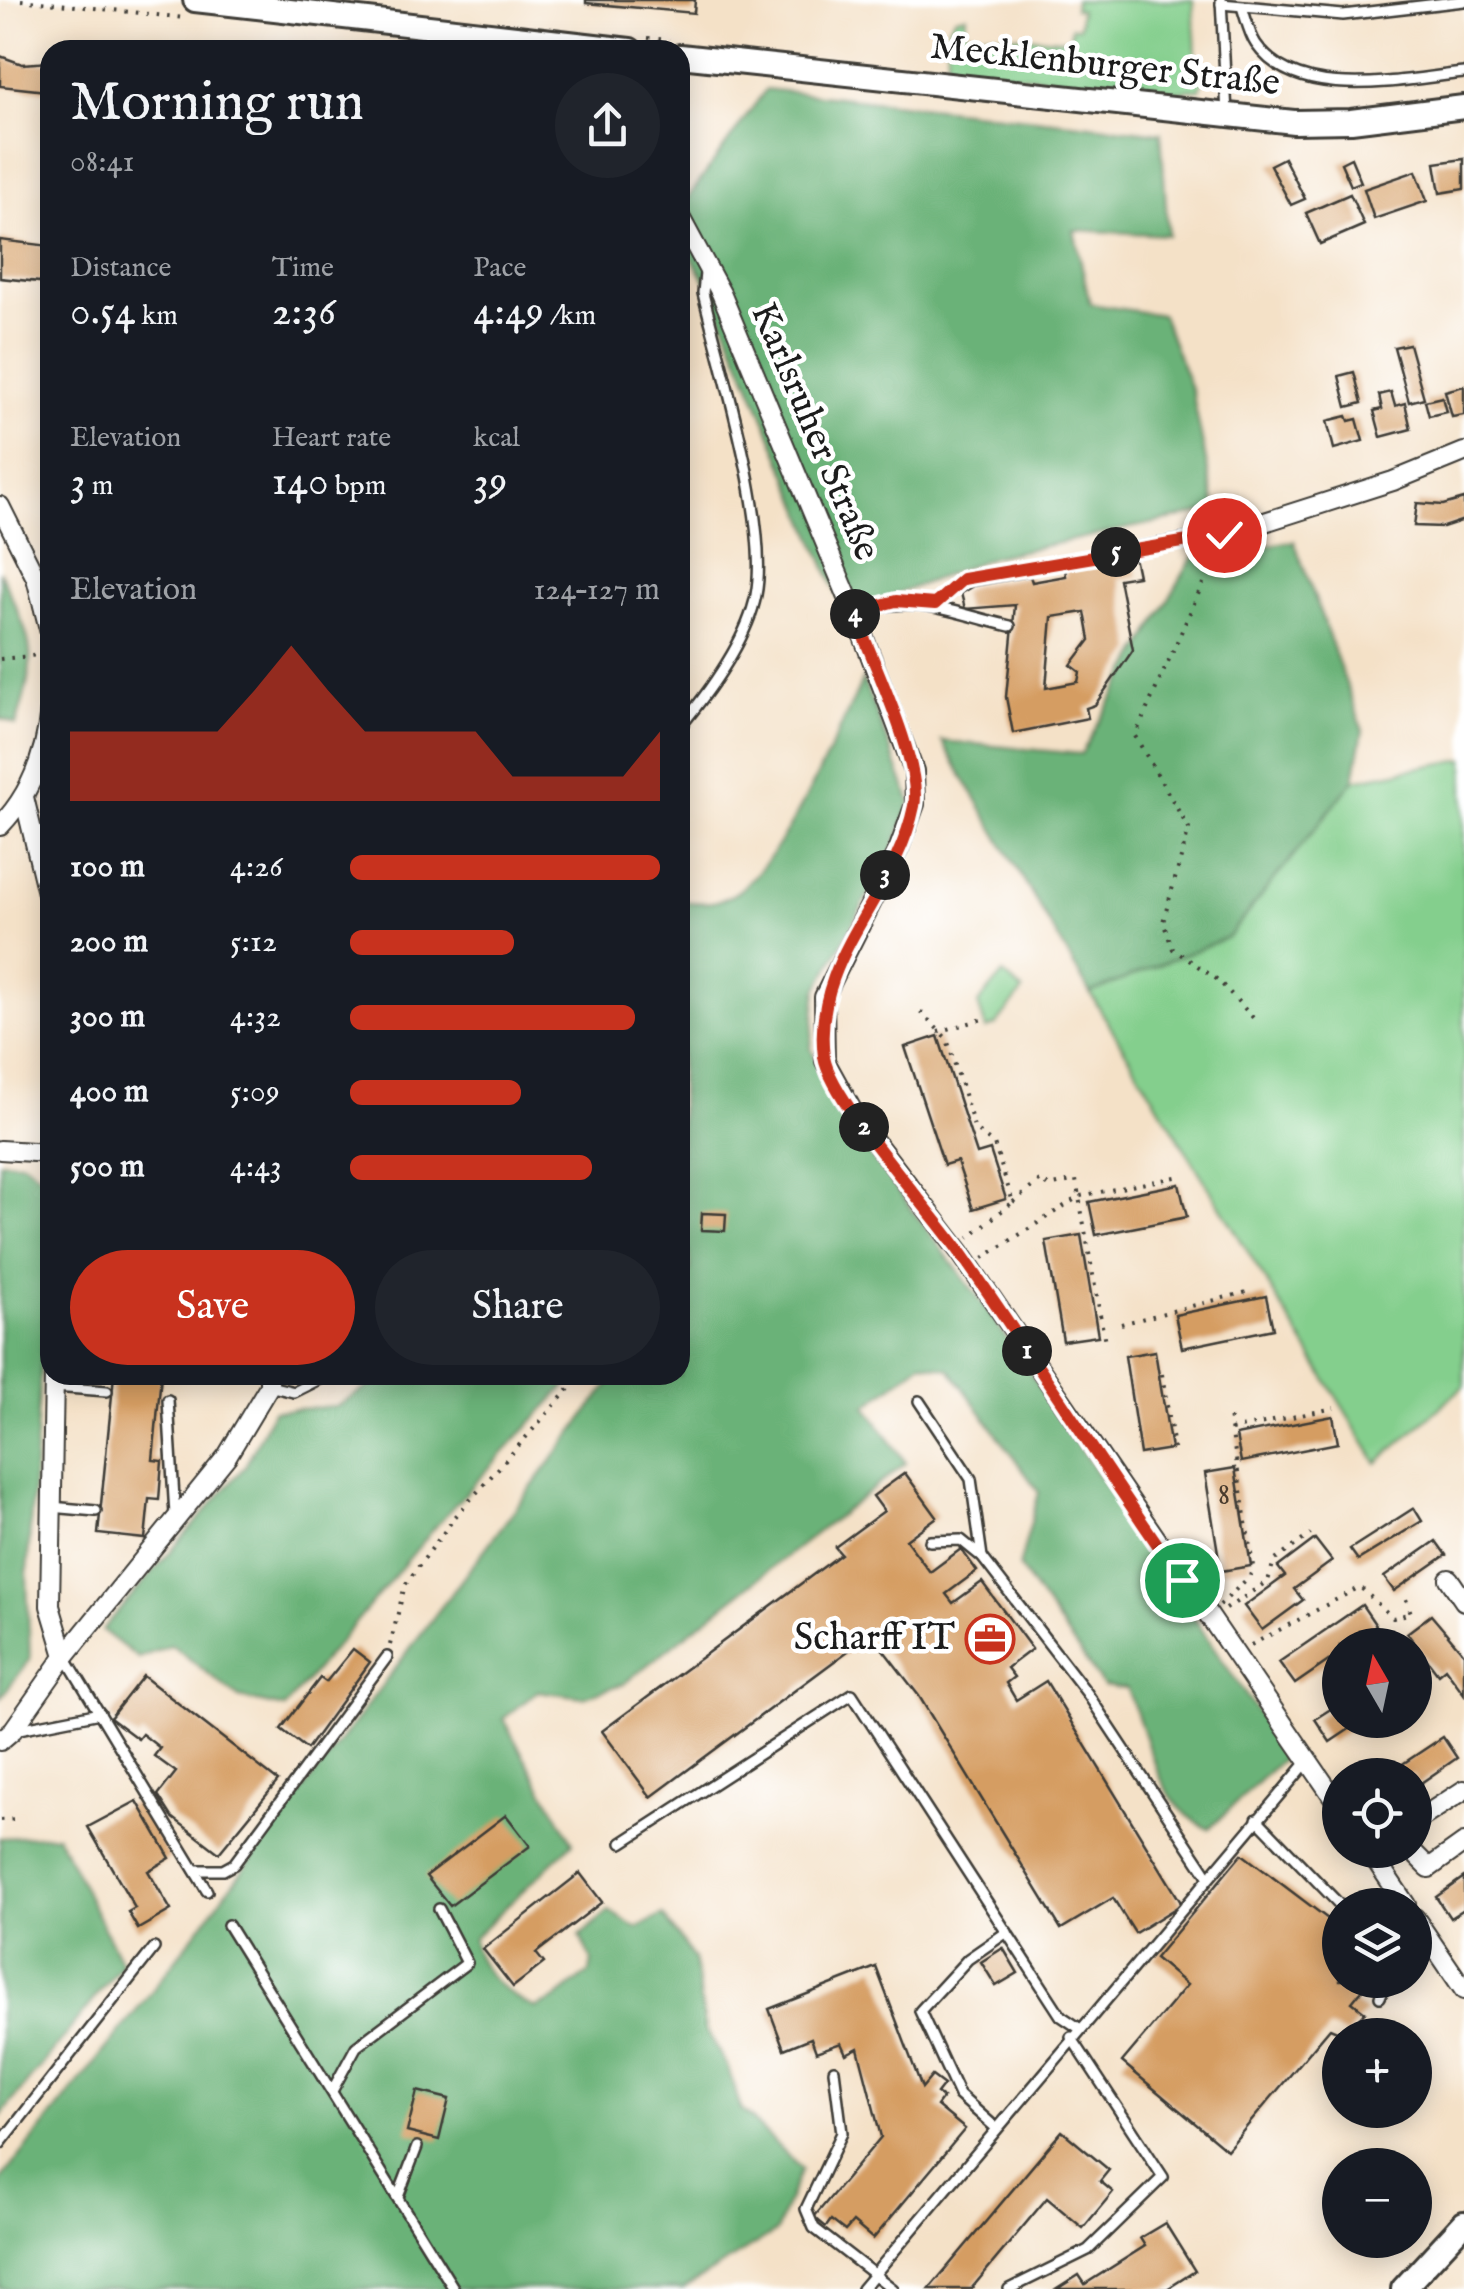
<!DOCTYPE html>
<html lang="en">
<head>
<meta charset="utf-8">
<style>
	:root { --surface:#171b24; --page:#20242c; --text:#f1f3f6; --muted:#9ea1a6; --accent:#c8321e }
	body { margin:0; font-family:"IM FELL English",serif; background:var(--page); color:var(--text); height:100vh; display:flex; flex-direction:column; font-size:38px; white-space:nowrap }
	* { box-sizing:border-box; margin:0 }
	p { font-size:32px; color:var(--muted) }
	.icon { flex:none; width:55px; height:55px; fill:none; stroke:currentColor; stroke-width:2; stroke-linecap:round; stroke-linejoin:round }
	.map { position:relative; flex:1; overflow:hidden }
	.details { position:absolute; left:40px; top:40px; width:650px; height:1345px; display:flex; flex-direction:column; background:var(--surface); border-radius:30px; box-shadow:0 5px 25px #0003 }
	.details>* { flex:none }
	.needle { width:65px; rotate:351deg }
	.controls { position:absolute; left:1322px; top:1628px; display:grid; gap:20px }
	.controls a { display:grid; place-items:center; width:110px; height:110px; border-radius:50%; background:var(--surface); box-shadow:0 5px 25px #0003; font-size:50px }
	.pin { position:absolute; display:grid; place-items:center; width:85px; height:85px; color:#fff; margin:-42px; border:5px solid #fff; border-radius:50%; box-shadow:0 2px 10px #0007 }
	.km { position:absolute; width:50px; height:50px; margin:-25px; border-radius:50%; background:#222; color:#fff; font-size:28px; line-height:50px; text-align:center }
	.round { display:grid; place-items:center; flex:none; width:105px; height:105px; border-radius:52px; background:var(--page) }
	.head { display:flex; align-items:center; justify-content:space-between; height:170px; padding:0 30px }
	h1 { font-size:55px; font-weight:600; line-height:75px }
	.figures { display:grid; grid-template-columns:repeat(3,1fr); gap:15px; height:170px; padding:10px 30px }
	.figures div { display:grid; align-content:center }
	.figures b { font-size:42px; font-weight:600 }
	.figures small { font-size:28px; font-weight:400 }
	.figures p { font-size:28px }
	.chart { height:280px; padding:20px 30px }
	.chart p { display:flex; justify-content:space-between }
	.chart svg { width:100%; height:180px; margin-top:10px; fill:var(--accent); opacity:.7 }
	.cta { display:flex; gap:20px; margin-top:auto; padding:20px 30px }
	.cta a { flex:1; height:115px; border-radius:60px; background:var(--accent); color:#fff; font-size:40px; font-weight:600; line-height:115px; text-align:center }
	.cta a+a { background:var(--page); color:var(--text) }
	ul { padding:0 30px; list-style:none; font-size:32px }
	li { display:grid; grid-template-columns:160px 120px 1fr; align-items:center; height:75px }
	li i { height:25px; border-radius:12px; background:var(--accent) }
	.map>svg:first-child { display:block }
	.green { fill:#84cf8d; stroke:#507654; stroke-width:2.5 }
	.forest { fill:#6bb278; stroke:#44674a; stroke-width:2.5 }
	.building { fill:#d59d62; fill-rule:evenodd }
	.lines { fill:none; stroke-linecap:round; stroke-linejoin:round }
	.service-casing { stroke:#3c3a36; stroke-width:14 }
	.minor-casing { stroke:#3c3a36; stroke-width:22 }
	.tertiary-casing { stroke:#3c3a36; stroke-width:28 }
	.path { stroke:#3c3a36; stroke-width:4; stroke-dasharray:2.5 8; stroke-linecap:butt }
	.service { stroke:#fff; stroke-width:9 }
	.minor { stroke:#fff; stroke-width:18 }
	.tertiary { stroke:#fff; stroke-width:22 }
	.route-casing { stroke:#fff; stroke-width:20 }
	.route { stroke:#c8321e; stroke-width:12 }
	.labels { text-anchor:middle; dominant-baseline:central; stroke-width:9; stroke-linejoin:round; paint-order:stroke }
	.number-label { font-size:32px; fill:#4a3c2e }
	.street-label { font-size:38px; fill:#1c1c1c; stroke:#fff }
	.poi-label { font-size:38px; fill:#1c1c1c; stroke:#fff; text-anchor:end }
</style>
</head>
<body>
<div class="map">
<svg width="1464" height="2289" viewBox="0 0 1464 2289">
	<rect width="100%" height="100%" fill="#fff"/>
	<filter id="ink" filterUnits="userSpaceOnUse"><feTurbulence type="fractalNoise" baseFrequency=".01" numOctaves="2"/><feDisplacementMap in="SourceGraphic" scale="20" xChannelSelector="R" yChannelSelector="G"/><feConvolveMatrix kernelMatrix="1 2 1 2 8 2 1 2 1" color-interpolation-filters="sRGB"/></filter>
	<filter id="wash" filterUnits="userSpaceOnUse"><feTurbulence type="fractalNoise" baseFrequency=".0048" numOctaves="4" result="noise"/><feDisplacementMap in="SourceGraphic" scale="40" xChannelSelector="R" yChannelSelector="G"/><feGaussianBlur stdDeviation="2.25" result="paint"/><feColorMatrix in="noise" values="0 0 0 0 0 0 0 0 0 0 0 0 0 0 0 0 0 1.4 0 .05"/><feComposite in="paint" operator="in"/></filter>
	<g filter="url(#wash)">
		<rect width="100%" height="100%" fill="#f4e1c7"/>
		<g class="green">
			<path d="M 1075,0 L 1193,0 L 1197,74 L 1205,74 L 1200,89 L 1172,92 L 947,67 L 948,28 L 956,17 L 966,15 L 965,32 L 1070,40 L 1071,27 L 1079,27 L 1080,10 L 1074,9 Z"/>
			<path d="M 1464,759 L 1464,1386 L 1377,1463 L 1090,993 L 1228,937 L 1354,780 Z"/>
			<path d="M 1003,974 L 1023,991 L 996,1025 L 986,1029 L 978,1004 Z"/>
		</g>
		<g class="forest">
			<path d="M 766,89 L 1161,133 L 1168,235 L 1074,230 L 1090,304 L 1162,315 L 1192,391 L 1216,510 L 992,557 L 845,614 L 713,295 L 680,236 L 680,209 Z"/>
			<path d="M 1294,541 L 1363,730 L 1354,780 L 1228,937 L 1090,993 L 942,741 L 1081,754 L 1193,557 Z"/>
			<path d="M 0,571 C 32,645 41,646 16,725 L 0,718 Z"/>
			<path d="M 863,679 L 911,802 L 893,849 L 817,990 L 811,1048 L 845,1121 L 987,1309 L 1286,1755 L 1209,1829 C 1153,1803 1151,1738 1126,1688 L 1103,1686 L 1019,1567 L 1039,1492 L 950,1369 L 922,1363 L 866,1406 L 906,1463 L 623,1684 L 583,1697 L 538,1691 L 503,1719 L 573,1843 L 473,1938 C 474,1968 509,1998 536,2008 L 553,2001 L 590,1972 L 592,1960 L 580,1936 L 609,1911 L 637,1928 L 663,1915 L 694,1959 L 705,2028 L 728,2068 L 741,2109 L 801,2169 L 776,2232 L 683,2289 L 0,2289 L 0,2181 L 145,2000 L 616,1375 L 680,1375 L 680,1285 L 691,1268 L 680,1212 L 680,901 C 699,903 715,905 732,895 C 780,869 839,730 863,679 Z"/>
			<path d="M 0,1161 L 23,1162 L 47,1181 L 50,1227 L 27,1576 L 30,1659 L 0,1699 Z"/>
			<path d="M 389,1375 L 576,1375 L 448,1512 L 284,1708 L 239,1698 L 172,1645 L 138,1658 L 102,1630 L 245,1466 L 273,1411 L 336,1406 Z"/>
			<path d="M 57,1835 L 122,1964 L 0,2117 L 0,1838 Z"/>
		</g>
		<g id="blocks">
			<g class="building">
				<path d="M 586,0 L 695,0 L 694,13 L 586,3 Z"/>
				<path d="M 0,56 L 22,64 L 50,62 L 47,91 L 0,86 Z"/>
				<path d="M 1284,158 L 1305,199 L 1291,205 L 1270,165 Z"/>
				<path d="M 1351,158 L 1361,182 L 1351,186 L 1341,163 Z"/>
				<path d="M 1464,159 L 1464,189 L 1440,193 L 1435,163 Z"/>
				<path d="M 1416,171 L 1427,201 L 1374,219 L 1364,189 Z"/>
				<path d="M 1350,194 L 1364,225 L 1320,244 L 1306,213 Z"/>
				<path d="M 0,240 L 50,246 L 50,283 L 0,278 Z"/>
				<path d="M 1409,344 L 1424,398 L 1409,402 L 1394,347 Z"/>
				<path d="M 1354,372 L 1362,403 L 1347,407 L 1339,376 Z"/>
				<path d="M 1464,386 L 1464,415 L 1452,417 L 1445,391 Z"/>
				<path d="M 1391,392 L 1395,406 L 1405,403 L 1411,429 L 1381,437 L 1374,411 L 1382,409 L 1379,395 Z"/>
				<path d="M 1442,397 L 1446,412 L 1429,416 L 1425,401 Z"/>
				<path d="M 1347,416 L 1349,421 L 1357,419 L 1363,441 L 1334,449 L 1327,421 Z"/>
				<path d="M 1464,499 L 1464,520 L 1443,527 L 1414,526 L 1417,503 L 1443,505 Z"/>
				<path d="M 1134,557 L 1138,576 L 1119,579 L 1133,650 L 1095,705 L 1086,708 L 1088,718 L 1013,733 L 1006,697 L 1015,605 L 965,609 L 961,593 L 973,586 L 1030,576 L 1032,582 L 1066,576 L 1065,568 ZM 1085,612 L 1090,640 L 1071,665 L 1080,672 L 1078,682 L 1046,688 L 1052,617 Z"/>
				<path d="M 938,1036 L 977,1154 L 990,1150 L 1006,1199 L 973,1209 L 957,1161 L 944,1165 L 905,1047 Z"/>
				<path d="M 1179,1184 L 1187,1217 L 1096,1235 L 1089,1202 Z"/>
				<path d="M 702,1213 L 726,1214 L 725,1231 L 701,1230 Z"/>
				<path d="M 1081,1235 L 1098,1336 L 1063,1341 L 1046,1241 Z"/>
				<path d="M 1266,1296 L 1273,1329 L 1182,1348 L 1175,1315 Z"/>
				<path d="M 1155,1351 L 1171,1449 L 1140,1454 L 1125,1356 Z"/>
				<path d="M 114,1375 L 161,1375 L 153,1460 L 162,1461 L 159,1500 L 149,1499 L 145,1539 L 98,1534 Z"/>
				<path d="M 1333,1416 L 1338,1443 L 1241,1462 L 1236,1435 Z"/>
				<path d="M 1235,1468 L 1251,1566 L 1221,1571 L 1205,1473 Z"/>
				<path d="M 905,1473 L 937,1517 L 906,1540 L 930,1572 L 961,1549 L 977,1571 L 946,1594 L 953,1603 L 982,1582 L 1032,1649 L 1007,1668 L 1014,1677 L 1006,1683 L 1016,1700 L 1046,1681 L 1182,1904 L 1135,1933 L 1113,1898 L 1061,1929 L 919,1696 L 871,1634 L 651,1797 L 602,1731 L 841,1554 L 835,1547 L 884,1511 L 873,1496 Z"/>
				<path d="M 1414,1508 L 1422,1521 L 1358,1560 L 1350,1549 Z"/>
				<path d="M 1315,1539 L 1332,1561 L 1294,1589 L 1303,1600 L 1262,1630 L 1244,1606 L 1285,1576 L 1278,1567 Z"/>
				<path d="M 1436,1541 L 1446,1555 L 1394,1591 L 1384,1577 Z"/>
				<path d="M 1362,1605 L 1377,1627 L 1352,1645 L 1340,1645 L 1340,1653 L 1295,1684 L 1279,1662 Z"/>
				<path d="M 1431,1615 L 1464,1654 L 1464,1694 L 1445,1668 L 1438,1674 L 1407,1633 Z"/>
				<path d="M 353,1649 L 370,1662 L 307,1749 L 281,1729 L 320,1678 L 326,1682 Z"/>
				<path d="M 143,1676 L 278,1781 L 219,1853 L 172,1817 L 158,1795 L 176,1772 L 154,1756 L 160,1748 L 142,1734 L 138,1739 L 110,1718 Z"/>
				<path d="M 1340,1703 L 1340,1720 L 1363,1720 L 1330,1742 L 1315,1719 Z"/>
				<path d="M 1443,1737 L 1457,1758 L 1415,1787 L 1415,1775 L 1386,1775 Z"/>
				<path d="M 137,1801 L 170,1858 L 148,1871 L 171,1910 L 138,1929 L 128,1912 L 135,1908 L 88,1827 Z"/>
				<path d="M 506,1815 L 530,1846 L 450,1906 L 426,1876 Z"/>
				<path d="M 1242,1854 L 1340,1928 L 1340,1980 L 1370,1980 L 1352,2002 L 1365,2012 L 1346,2035 L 1330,2028 L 1227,2150 L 1122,2062 L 1187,1985 L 1155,1958 Z"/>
				<path d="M 580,1873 L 602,1902 L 536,1953 L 544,1963 L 513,1987 L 483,1949 Z"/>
				<path d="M 1464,1877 L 1464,1909 L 1450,1918 L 1436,1897 Z"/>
				<path d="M 1003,1948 L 1018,1973 L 996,1986 L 981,1962 Z"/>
				<path d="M 876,1967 L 922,2088 L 932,2076 L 944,2085 L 937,2094 L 943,2098 L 937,2106 L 965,2129 L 873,2239 L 853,2222 L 845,2231 L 831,2220 L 826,2227 L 814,2217 L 881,2137 L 858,2048 L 846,2054 L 841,2043 L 816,2052 L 811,2038 L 784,2049 L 769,2009 Z"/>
				<path d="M 417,2091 L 449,2099 L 439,2140 L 407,2132 Z"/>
				<path d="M 1062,2131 L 1109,2170 L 1100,2181 L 1113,2192 L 1083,2228 L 1047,2198 L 971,2289 L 929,2289 Z"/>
				<path d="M 1165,2223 L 1195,2271 L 1167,2289 L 1057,2289 L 1079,2275 L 1085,2284 L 1145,2246 L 1140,2238 Z"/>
			</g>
		</g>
	</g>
	<g filter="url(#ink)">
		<use href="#blocks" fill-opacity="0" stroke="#3c3a36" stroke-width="2.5"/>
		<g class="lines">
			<g class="service-casing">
				<g id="service">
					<path d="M 1221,0 L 1227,114"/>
					<path d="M 1221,4 L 1343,15 L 1464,1"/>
					<path d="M 1242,7 C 1246,18 1249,34 1256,44 C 1297,104 1404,79 1464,73"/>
					<path d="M 935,604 L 963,579 L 1198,537"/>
					<path d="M 854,612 C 922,594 945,611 1010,626"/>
					<path d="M 680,727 C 709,692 747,641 756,595 C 770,523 721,368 703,293 L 705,273"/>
					<path d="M 269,1386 L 294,1392 L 328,1375"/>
					<path d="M 54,1387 L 107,1391"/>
					<path d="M 168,1400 L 175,1515"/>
					<path d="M 919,1401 L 971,1479 L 982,1557"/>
					<path d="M 51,1507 L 96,1511"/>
					<path d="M 930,1541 L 961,1540 L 982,1557 L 1087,1693 L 1208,1876"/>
					<path d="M 66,1658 L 207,1891"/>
					<path d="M 14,1730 L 100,1713"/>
					<path d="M 1257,1819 L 1340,1905"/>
					<path d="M 622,1843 L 852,1694 L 1061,2016 L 1079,2028"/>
					<path d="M 195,1870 L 223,1870 L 234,1864 L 387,1657"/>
					<path d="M 228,1925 L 454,2289"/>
					<path d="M 1380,1997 L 1387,1980"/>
					<path d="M 834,2070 L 842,2133 L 806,2209 L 814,2228 L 893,2289"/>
					<path d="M 332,2091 L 356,2047 L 467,1963 L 439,1909"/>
					<path d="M 996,2128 L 959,2095 L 920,2011 L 968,1959 L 1007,1932"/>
					<path d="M 0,2144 L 154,1948"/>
					<path d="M 398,2197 L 417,2147"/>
					<path d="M 862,2289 L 1308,1761"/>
					<path d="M 1009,2289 L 1088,2250 L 1163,2177 L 1071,2037"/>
				</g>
			</g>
			<g class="minor-casing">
				<g id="minor">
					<path d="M 680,217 L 721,293 L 854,612 L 914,771 L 915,804 L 899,848 L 824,997 L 825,1061 L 856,1117 L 960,1252 L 1340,1807"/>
					<path d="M 0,506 L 36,578 L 50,633"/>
					<path d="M 1198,537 L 1224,535 L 1393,481 L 1464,452"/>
					<path d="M 24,797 L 50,906"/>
					<path d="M 0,826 C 32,793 46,753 50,709"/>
					<path d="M 0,1150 L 50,1153"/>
					<path d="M 1449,1579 L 1464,1601"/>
					<path d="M 65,1656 L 227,1456 L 269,1386 L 269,1375"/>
					<path d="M 0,1741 L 13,1730 L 65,1656 L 50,1606 L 54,1375"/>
					<path d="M 1415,1822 L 1464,1790"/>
					<path d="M 1369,1850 L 1406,1905"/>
					<path d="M 1411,1850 L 1429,1868 L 1464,1843"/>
					<path d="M 1415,1918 L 1464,1990"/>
				</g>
			</g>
			<g class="tertiary-casing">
				<g id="tertiary">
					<path d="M 195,0 L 630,50"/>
					<path d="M 680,56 L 1294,122 L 1351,121 L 1464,107"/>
					<path d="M 1403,2289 L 1464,2223"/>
				</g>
			</g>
			<g class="path">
				<path d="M 21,0 L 185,18"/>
				<path d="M 648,38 L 669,40"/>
				<path d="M 1216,554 L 1135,736 L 1189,829 L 1163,922 L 1173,949 L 1218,980 L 1258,1023"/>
				<path d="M 0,659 L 50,654"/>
				<path d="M 921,1012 L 947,1039 L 975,1130 L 994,1144 L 1013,1202 L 969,1237"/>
				<path d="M 938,1032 L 983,1019"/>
				<path d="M 1013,1202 L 1041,1180 L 1049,1186 L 1076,1180 L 1105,1342"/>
				<path d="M 983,1258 L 1080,1196 L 1181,1176"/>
				<path d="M 1121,1324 L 1247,1292"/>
				<path d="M 1162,1374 L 1175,1454"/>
				<path d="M 1231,1430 L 1334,1408"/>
				<path d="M 1220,1605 L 1250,1576 L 1253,1566 L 1229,1415"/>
				<path d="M 1226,1609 L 1268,1581 L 1274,1561 L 1311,1534"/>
				<path d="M 390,1645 L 405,1585 L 455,1517 L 577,1380"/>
				<path d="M 1251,1645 L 1360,1587 L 1393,1618 L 1411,1613 L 1406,1599"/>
				<path d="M 0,1820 L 19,1819"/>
			</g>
			<use href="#service" class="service"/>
			<use href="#minor" class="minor"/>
			<use href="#tertiary" class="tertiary"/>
		</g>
	</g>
	<g class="lines" filter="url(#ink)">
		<g class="route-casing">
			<path id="route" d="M 1182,1580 C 1107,1473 1037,1362 962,1255 C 933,1212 831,1101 824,1057 C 811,958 896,896 914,806 C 923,765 870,656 854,612 L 896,601 L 935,604 L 963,579 L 1224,535"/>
		</g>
		<use href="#route" class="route"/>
	</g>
	<defs>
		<g id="office-ring" transform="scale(2.5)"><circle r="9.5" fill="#fff" stroke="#c8321e" stroke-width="1.5"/><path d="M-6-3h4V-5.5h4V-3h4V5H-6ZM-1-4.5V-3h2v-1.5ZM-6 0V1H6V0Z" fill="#c8321e"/></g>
	</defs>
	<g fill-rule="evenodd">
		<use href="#office-ring" x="990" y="1639"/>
	</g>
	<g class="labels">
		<g class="number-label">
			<text x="1224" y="1495">8</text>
		</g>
		<g class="street-label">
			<text transform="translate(1105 66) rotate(6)">Mecklenburger Straße</text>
			<text transform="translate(814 432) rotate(67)">Karlsruher Straße</text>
		</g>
		<g class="poi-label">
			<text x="955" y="1639">Scharff IT</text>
		</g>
	</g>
</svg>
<div class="controls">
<a><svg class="needle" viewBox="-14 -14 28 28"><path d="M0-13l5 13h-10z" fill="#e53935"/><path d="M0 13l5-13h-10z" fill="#9ea1a6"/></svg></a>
<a><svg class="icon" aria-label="locate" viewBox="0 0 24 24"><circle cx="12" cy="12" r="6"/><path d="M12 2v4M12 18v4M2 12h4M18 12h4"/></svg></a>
<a><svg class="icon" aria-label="layers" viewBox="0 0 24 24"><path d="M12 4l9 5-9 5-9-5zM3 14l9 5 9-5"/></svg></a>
<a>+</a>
<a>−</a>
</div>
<div class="pin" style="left:1182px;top:1580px;background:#1e9e55"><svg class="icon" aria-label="arrive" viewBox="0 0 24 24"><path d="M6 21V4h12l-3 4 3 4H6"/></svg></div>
<div class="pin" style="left:1224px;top:535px;background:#d93025"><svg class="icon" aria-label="check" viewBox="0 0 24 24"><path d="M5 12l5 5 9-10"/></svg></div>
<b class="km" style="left:1027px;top:1351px">1</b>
<b class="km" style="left:864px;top:1127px">2</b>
<b class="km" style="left:885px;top:875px">3</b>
<b class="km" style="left:855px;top:614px">4</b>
<b class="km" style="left:1116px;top:552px">5</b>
<section class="details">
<div class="head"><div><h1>Morning run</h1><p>08:41</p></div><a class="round"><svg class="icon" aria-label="share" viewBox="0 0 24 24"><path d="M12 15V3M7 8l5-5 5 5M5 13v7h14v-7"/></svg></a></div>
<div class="figures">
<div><p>Distance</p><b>0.54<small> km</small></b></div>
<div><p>Time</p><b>2:36</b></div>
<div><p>Pace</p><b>4:49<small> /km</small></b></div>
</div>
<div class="figures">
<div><p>Elevation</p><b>3<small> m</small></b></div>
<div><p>Heart rate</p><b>140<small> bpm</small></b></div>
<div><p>kcal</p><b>39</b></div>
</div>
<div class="chart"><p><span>Elevation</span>124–127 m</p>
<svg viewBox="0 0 160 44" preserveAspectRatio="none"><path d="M0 44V27L10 27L20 27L30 27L40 27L50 17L60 6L70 17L80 27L90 27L100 27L110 27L120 38L130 38L140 38L150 38L160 27V44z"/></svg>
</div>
<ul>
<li><b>100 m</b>4:26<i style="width:100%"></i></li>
<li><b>200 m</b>5:12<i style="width:53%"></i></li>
<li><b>300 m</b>4:32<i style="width:92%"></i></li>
<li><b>400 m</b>5:09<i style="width:55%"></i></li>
<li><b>500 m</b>4:43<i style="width:78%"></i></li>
</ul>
<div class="cta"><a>Save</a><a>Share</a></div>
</section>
</div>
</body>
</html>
